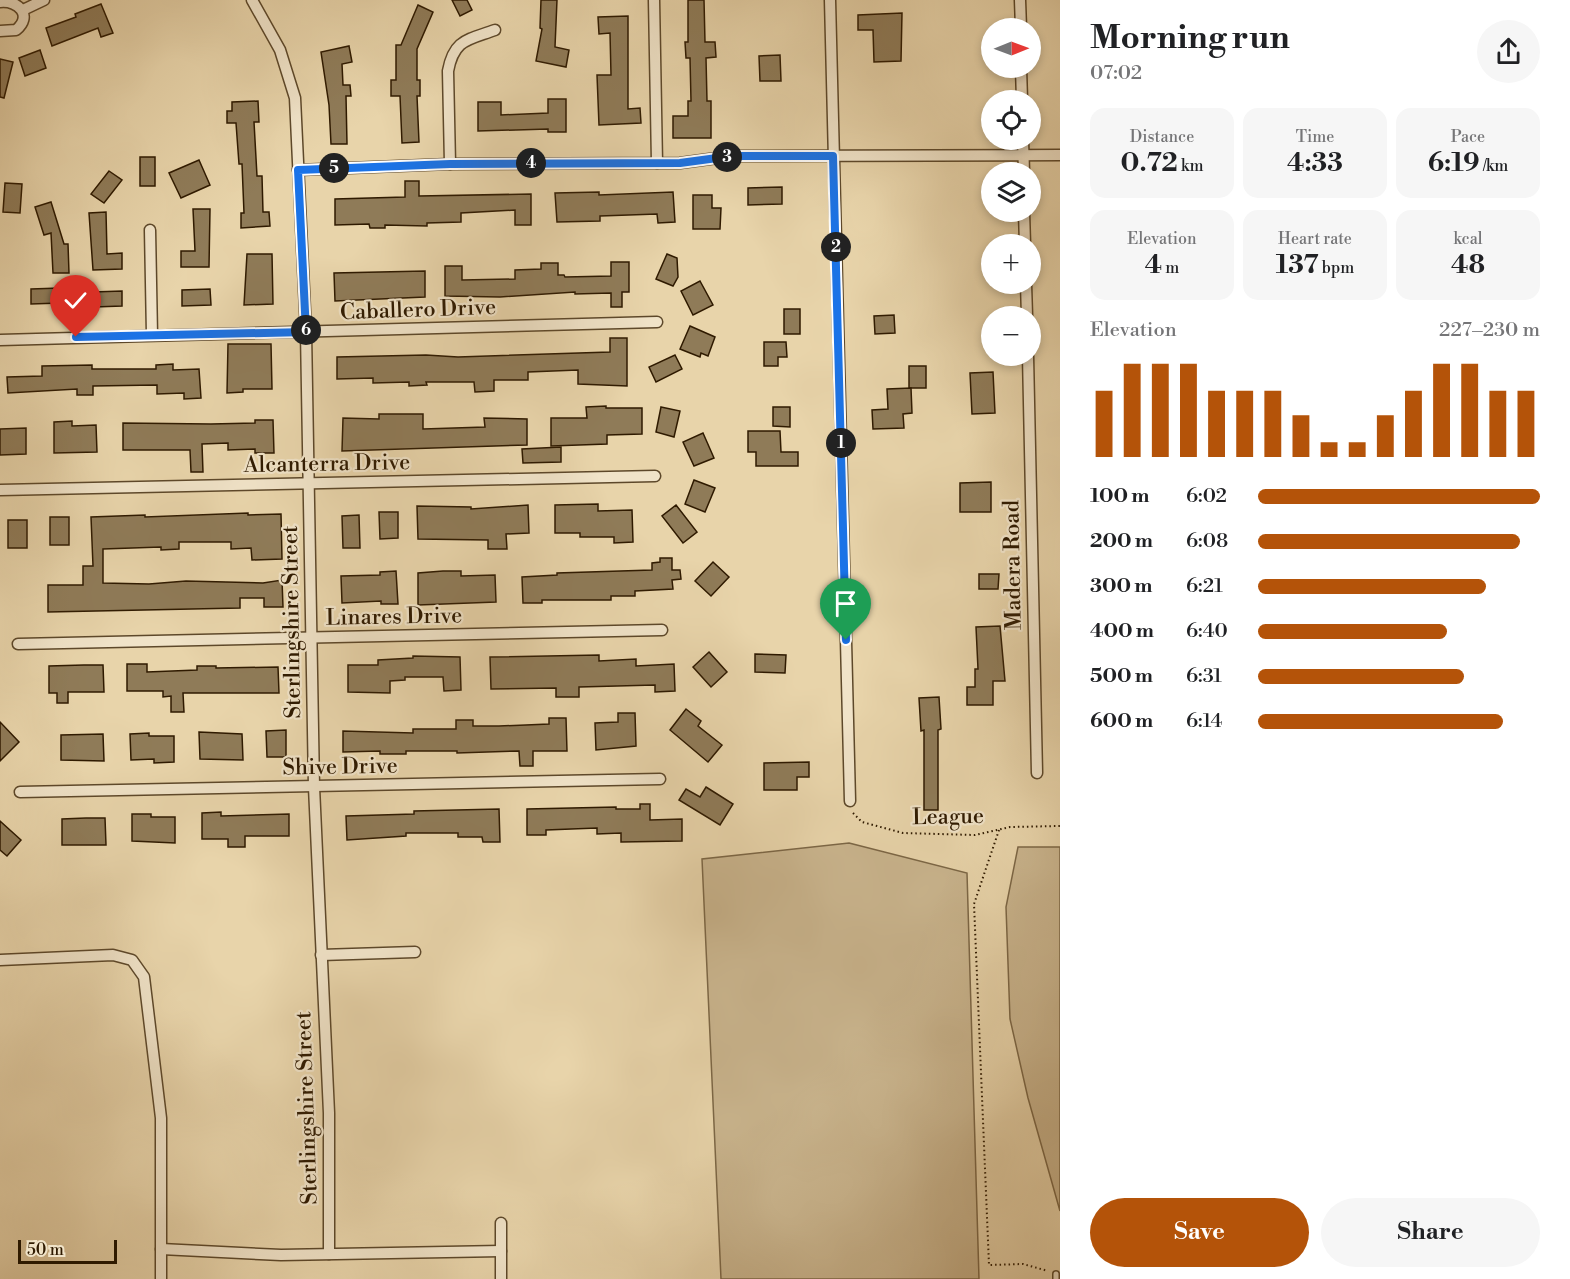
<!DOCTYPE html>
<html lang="en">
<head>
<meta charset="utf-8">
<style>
	:root { --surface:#fff; --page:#f6f6f6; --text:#202124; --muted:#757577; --accent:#b45309 }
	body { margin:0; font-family:"Libre Bodoni",serif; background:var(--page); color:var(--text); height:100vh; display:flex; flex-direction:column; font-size:22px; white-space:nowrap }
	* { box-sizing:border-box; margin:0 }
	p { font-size:20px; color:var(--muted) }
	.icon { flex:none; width:33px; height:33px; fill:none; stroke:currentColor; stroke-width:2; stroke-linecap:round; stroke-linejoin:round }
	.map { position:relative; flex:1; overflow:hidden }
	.side { display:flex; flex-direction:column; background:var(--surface); width:510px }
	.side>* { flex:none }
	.needle { width:39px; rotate:89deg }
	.buttons { position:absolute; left:981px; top:18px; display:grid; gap:12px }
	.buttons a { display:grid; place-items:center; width:60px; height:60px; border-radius:50%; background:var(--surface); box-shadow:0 3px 9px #0003; font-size:30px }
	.scale { position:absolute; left:18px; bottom:15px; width:99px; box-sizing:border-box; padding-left:6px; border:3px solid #2f1a00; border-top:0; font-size:16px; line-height:21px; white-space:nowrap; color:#2f1a00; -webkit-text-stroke:4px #f0e3c8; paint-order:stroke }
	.pin { position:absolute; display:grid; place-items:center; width:51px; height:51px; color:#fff; margin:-62px -26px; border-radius:50% 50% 50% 0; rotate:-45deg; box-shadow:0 0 6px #0007 }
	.pin .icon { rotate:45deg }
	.km { position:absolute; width:30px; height:30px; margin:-15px; border-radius:50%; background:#222; color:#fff; font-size:16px; line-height:30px; text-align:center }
	.round { display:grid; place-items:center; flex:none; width:63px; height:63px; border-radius:32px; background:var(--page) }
	.headline { display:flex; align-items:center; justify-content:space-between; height:102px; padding:0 30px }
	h1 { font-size:33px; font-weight:800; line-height:45px }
	.metrics { display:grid; grid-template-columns:repeat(3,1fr); gap:9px; height:102px; padding:6px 30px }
	.metrics div { display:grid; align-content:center; border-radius:15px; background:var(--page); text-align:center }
	.metrics b { font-size:26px; font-weight:800 }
	.metrics small { font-size:16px; font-weight:400 }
	.metrics p { font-size:16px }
	.chart { height:168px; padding:12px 30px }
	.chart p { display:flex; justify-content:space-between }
	.chart svg { width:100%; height:108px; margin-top:6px; stroke:var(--accent); stroke-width:6 }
	.primary-button { display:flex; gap:12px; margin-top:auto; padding:12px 30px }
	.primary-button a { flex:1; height:69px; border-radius:36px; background:var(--accent); color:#fff; font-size:24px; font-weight:800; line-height:69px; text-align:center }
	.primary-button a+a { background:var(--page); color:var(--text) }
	ul { padding:0 30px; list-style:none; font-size:20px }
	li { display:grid; grid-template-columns:96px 72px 1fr; align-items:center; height:45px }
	li i { height:15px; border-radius:8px; background:var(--accent) }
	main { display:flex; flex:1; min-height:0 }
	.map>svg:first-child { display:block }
	.green { fill:#c9b48d; stroke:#7c6746; stroke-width:1.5 }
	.building { fill:#8f7b58; stroke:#2f1a00; stroke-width:1.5 }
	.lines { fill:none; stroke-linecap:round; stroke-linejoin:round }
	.service-casing { stroke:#5d482a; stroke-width:8 }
	.minor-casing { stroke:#5d482a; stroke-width:13 }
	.path { stroke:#2f1a00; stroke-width:2; stroke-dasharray:1.5 3; stroke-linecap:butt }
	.service { stroke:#f0e3c8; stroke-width:5 }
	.minor { stroke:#f0e3c8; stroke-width:10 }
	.route-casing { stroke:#fff; stroke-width:12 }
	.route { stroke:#1a73e8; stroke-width:8 }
	.labels { text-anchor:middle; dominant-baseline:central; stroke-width:4.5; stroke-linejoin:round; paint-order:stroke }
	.street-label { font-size:22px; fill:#2f1a00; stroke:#f0e3c8 }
</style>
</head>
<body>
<main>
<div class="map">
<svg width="1060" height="1279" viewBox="0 0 1060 1279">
	<rect width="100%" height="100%" fill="#e8d4aa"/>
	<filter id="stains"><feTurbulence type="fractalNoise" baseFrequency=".00333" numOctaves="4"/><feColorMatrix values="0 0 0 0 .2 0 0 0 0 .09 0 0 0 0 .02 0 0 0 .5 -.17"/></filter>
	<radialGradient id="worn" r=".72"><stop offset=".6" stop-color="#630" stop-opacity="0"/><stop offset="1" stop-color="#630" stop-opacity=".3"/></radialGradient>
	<g class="green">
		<path d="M 849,843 L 967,873 L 979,1279 L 721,1279 L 702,859 Z"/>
		<path d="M 1060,847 L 1060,1211 L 1028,1098 L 1010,1019 L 1006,907 L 1018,847 Z"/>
	</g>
	<g class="building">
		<path d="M 452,0 L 467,0 L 472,10 L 460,16 Z"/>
		<path d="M 541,0 L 557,0 L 555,47 L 569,50 L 566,67 L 536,61 L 542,29 L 540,28 Z"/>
		<path d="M 688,0 L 704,0 L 705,42 L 715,42 L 716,57 L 706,58 L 707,101 L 711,101 L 711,138 L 673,138 L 673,116 L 688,116 L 688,101 L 691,101 L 690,58 L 686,58 L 685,42 L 688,42 Z"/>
		<path d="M 101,4 L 113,33 L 101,37 L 98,28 L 52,46 L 46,28 L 76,17 L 75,14 Z"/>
		<path d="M 418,5 L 433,12 L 417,49 L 417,80 L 420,80 L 420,96 L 417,96 L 419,142 L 402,143 L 400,96 L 391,96 L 391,80 L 396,80 L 396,45 L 401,45 Z"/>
		<path d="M 902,13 L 901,61 L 874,62 L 873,30 L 858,30 L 858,15 Z"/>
		<path d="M 628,16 L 628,109 L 640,108 L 641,123 L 599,125 L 597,75 L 611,75 L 610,33 L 599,34 L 598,17 Z"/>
		<path d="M 349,46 L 352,62 L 342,64 L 343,85 L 350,85 L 351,96 L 346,96 L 347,144 L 331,144 L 329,105 L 321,52 Z"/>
		<path d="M 40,50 L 46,68 L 25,76 L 19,58 Z"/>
		<path d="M 780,55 L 781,81 L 760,81 L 759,56 Z"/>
		<path d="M 0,59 L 13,62 L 4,98 L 0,97 Z"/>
		<path d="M 548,99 L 566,99 L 566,132 L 548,132 L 548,129 L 478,131 L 478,102 L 501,102 L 501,115 L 548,113 Z"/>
		<path d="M 258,101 L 259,122 L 254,122 L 257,176 L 262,176 L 263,212 L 269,212 L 270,226 L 241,228 L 241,213 L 244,213 L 242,164 L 239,164 L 236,123 L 227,123 L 227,111 L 232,111 L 232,102 Z"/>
		<rect x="140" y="157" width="15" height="29"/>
		<path d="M 199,160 L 210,185 L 181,198 L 169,173 Z"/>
		<path d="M 109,171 L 122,180 L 104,203 L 91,194 Z"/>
		<path d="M 405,181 L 419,181 L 419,196 L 531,194 L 531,225 L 515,225 L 515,210 L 461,213 L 461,222 L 427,223 L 427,226 L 385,225 L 385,228 L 370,228 L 369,224 L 335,225 L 335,199 L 405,197 Z"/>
		<path d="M 5,183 L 22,184 L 20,213 L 3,212 Z"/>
		<path d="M 782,187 L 782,204 L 748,205 L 748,188 Z"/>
		<path d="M 599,192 L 599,195 L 673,192 L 675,222 L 658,223 L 657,214 L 600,216 L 600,221 L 557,222 L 555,193 Z"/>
		<path d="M 693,195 L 712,195 L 712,208 L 721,208 L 720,229 L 693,229 Z"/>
		<path d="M 51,202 L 64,244 L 68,244 L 69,273 L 53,273 L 51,233 L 44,235 L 35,207 Z"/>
		<path d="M 193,209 L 210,209 L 209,267 L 181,267 L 181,251 L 195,251 Z"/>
		<path d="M 106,212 L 107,254 L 122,253 L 122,269 L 93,270 L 89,213 Z"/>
		<path d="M 247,254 L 272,254 L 273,304 L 244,305 Z"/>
		<path d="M 667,254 L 677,258 L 678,277 L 673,286 L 656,279 Z"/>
		<path d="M 611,262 L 629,262 L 629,292 L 622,292 L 622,307 L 611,307 L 611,293 L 575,294 L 575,292 L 500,297 L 445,296 L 445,266 L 462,266 L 462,280 L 515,279 L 515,270 L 541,269 L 541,263 L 558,263 L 558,275 L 564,275 L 565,277 L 611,276 Z"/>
		<path d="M 425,271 L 425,297 L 335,301 L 334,273 Z"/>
		<path d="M 700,281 L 713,305 L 693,315 L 681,291 Z"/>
		<path d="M 60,288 L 60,303 L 31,304 L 31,289 Z"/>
		<path d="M 210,289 L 211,305 L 182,306 L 182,290 Z"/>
		<path d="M 122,291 L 122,306 L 94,307 L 93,292 Z"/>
		<rect x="784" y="309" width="16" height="25"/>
		<path d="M 894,315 L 895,333 L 875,334 L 874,316 Z"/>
		<path d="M 690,326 L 715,337 L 708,356 L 701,353 L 700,357 L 680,349 Z"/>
		<path d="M 610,338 L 627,338 L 627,386 L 578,384 L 578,370 L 528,372 L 528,380 L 494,380 L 494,391 L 475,392 L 474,382 L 426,382 L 427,385 L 409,386 L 409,382 L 373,383 L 373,378 L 337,379 L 337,357 L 426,355 L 458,357 L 610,352 Z"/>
		<path d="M 764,342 L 786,342 L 787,357 L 778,357 L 778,366 L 764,366 Z"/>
		<path d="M 228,344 L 271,344 L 272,389 L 243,389 L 243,392 L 227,393 Z"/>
		<path d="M 675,355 L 682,369 L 656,382 L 649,367 Z"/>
		<path d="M 173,364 L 173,370 L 199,369 L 201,398 L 184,399 L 184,393 L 157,394 L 157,385 L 93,386 L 93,395 L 77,395 L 77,389 L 8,393 L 7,377 L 42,376 L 42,366 L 92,365 L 92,369 L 156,369 L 156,365 Z"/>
		<rect x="909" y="366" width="17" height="22"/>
		<path d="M 993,372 L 995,413 L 972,414 L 970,373 Z"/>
		<path d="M 911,388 L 912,413 L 903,414 L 904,428 L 873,429 L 872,410 L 888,409 L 887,389 Z"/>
		<path d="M 606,406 L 606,408 L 642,408 L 642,434 L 607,435 L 607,444 L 551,446 L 551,418 L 587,418 L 586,407 Z"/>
		<path d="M 661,407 L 680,411 L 674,437 L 656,432 Z"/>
		<path d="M 773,407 L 790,407 L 790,427 L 773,426 Z"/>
		<path d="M 379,414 L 423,414 L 423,429 L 485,427 L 484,418 L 527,419 L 527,445 L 342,451 L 343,418 L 379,419 Z"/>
		<path d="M 255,420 L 273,420 L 274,453 L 255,453 L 255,449 L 228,450 L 228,443 L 202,444 L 203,472 L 191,472 L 190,450 L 123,450 L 123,423 L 211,424 L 255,423 Z"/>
		<path d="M 72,421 L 72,426 L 96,425 L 97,452 L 54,453 L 54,422 Z"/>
		<path d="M 26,428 L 26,454 L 0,455 L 0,429 Z"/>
		<path d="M 748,431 L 780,431 L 781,452 L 798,452 L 798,466 L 756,466 L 756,452 L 748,452 Z"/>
		<path d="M 703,433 L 714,458 L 694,466 L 683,442 Z"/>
		<path d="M 561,447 L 561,462 L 523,463 L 522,449 Z"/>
		<path d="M 694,480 L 715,488 L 705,512 L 685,504 Z"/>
		<path d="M 991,482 L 991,512 L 960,512 L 960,483 Z"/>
		<path d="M 598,504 L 598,511 L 632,510 L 633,542 L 614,543 L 614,537 L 580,537 L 580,533 L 555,533 L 555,505 Z"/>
		<path d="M 528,505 L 529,533 L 506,534 L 507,549 L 488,549 L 488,540 L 418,539 L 417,506 L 471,507 L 471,509 Z"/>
		<path d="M 676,505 L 697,532 L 683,543 L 662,516 Z"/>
		<path d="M 379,512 L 398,512 L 398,538 L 380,539 Z"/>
		<path d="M 248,513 L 248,515 L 281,514 L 282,559 L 252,560 L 251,548 L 231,549 L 231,542 L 179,542 L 179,549 L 161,550 L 161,547 L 103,549 L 103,583 L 149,584 L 186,581 L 263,583 L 282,580 L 283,607 L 264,607 L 264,598 L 240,598 L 240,608 L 48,612 L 48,585 L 83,585 L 83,566 L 93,566 L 91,517 L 145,515 L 145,517 Z"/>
		<path d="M 359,515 L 360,548 L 343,548 L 342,516 Z"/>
		<rect x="50" y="517" width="19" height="28"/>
		<rect x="8" y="520" width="19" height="28"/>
		<path d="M 660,558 L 672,558 L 672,570 L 680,570 L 681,579 L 672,580 L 673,589 L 635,591 L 635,596 L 611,596 L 611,600 L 542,600 L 542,603 L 523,603 L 522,577 L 557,575 L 557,573 L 652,570 L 652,563 L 660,562 Z"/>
		<path d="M 713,562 L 729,577 L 711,596 L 695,581 Z"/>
		<path d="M 396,571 L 398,604 L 381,604 L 381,601 L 342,603 L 341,576 L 380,575 L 380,572 Z"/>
		<path d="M 443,571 L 461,571 L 461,576 L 495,575 L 496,602 L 418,605 L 418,573 Z"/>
		<path d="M 979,574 L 999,574 L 998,589 L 979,589 Z"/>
		<path d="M 1000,626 L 1005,681 L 993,681 L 993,705 L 967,705 L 967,687 L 975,687 L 975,669 L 978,669 L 976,627 Z"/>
		<path d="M 709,652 L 727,672 L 711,687 L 693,667 Z"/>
		<path d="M 755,654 L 786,655 L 785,673 L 755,672 Z"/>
		<path d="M 599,655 L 599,661 L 636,659 L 636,666 L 674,664 L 675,691 L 655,692 L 655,685 L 579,687 L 579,697 L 556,697 L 556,688 L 491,689 L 490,657 Z"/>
		<path d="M 413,656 L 460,657 L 461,690 L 444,691 L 443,677 L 405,677 L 405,680 L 390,681 L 390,693 L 348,692 L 348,665 L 378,665 L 378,660 L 413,658 Z"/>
		<path d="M 127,664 L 147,664 L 147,672 L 197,670 L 197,666 L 216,666 L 216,668 L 278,667 L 279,693 L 183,693 L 184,712 L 171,712 L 171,696 L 163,697 L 163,691 L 127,691 Z"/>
		<path d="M 84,665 L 103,665 L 104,692 L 68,692 L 68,703 L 57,703 L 57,693 L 49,693 L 49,666 Z"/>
		<path d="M 939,697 L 941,729 L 938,730 L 938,810 L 924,810 L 924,730 L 921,731 L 919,698 Z"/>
		<path d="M 686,709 L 701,721 L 698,726 L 722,745 L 708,762 L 670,730 Z"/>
		<path d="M 618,713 L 635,713 L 636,746 L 596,750 L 595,723 L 618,722 Z"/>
		<path d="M 549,718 L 566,718 L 567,751 L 533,751 L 533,766 L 520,766 L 519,751 L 457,753 L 457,751 L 406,751 L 406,754 L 380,754 L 380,751 L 343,752 L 343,731 L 413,733 L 413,729 L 456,729 L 456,720 L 473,720 L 473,726 L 499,726 L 549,724 Z"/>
		<path d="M 0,722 L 19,742 L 0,761 Z"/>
		<path d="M 286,730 L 286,757 L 267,757 L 266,731 Z"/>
		<path d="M 199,732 L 242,734 L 243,760 L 200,759 Z"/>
		<path d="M 149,733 L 149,736 L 174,736 L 174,762 L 154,763 L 154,759 L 131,760 L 130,734 Z"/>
		<path d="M 103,734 L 104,761 L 61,760 L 61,735 Z"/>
		<path d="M 809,762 L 809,777 L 797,777 L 797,790 L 764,790 L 764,763 Z"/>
		<path d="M 706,787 L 733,804 L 720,825 L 679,800 L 686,789 L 700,797 Z"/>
		<path d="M 640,804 L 650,804 L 650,820 L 682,819 L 682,841 L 621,842 L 621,833 L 597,834 L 597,828 L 546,830 L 546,835 L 527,835 L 527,809 L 616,807 L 616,809 L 640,809 Z"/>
		<path d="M 499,809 L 500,842 L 483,842 L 482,837 L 458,837 L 458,833 L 406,833 L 406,836 L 347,840 L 346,816 L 414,814 L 414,811 Z"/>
		<path d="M 221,812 L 221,816 L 289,814 L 289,836 L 245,836 L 245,847 L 228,847 L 228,839 L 202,839 L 202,813 Z"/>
		<path d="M 132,814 L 151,814 L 151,817 L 175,817 L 175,843 L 132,841 Z"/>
		<path d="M 86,818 L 105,818 L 106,845 L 62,845 L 62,819 Z"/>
		<path d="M 0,821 L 21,840 L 7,856 L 0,850 Z"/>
	</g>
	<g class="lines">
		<g class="service-casing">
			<path id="service" d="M 1056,1274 L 1056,1279"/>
		</g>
		<g class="minor-casing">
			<g id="minor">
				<path d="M 252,0 L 280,50 L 295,98 L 306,332 L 314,787 L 329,1113 L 329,1254"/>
				<path d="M 654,0 L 657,163"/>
				<path d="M 830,0 L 850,801"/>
				<path d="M 1020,0 L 1021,28"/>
				<path d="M 0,2 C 19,0 33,16 16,30 L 0,31"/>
				<path d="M 23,10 L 44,0"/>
				<path d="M 1021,68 L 1022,100"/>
				<path d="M 1023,140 L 1024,172"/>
				<path d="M 450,164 L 448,71 C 454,39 468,40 495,30"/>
				<path d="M 298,170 L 450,164 L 680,163 L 732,156 L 1060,155"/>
				<path d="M 1024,212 L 1025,244"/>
				<path d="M 150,230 L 152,335"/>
				<path d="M 1026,284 L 1027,316"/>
				<path d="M 0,340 L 657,322"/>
				<path d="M 1028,356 L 1037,773"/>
				<path d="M 0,490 L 655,476"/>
				<path d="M 18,644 L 662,630"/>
				<path d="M 20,792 L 660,779"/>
				<path d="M 321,955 L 415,952"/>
				<path d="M 0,960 L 113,955 L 132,960 L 144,977 L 161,1118 L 161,1279"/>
				<path d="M 501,1223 L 501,1279"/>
				<path d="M 161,1249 L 281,1255 L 501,1251"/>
			</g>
		</g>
		<g class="path">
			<path d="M 853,813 L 862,822 L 903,833 L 975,835 L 1010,827 L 1060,826"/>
			<path d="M 999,830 L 974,904 L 989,1265 L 1023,1264 L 1048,1271"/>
		</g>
		<use href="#service" class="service"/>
		<use href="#minor" class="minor"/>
	</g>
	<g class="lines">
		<g class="route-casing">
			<path id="route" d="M 76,337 L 306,332 L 298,170 L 450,164 L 680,163 L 732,156 L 833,156 L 846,640"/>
		</g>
		<use href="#route" class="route"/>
	</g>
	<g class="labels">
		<g class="street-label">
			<text transform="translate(418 310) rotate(-2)">Caballero Drive</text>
			<text transform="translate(327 464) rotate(-1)">Alcanterra Drive</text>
			<text transform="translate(1013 565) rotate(-91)">Madera Road</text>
			<text transform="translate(394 617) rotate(-1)">Linares Drive</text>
			<text transform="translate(292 622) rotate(-91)">Sterlingshire Street</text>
			<text transform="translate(340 767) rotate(-1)">Shive Drive</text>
			<text transform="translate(948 817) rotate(-1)">League</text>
			<text transform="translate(307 1108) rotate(-92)">Sterlingshire Street</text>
		</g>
	</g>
	<rect width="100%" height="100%" filter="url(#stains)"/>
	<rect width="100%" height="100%" fill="url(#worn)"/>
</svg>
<div class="buttons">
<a><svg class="needle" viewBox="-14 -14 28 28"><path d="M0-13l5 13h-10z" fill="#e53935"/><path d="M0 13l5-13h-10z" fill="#757577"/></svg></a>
<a><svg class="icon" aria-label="locate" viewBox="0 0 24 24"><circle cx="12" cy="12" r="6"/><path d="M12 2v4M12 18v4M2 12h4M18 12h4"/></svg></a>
<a><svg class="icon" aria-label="layers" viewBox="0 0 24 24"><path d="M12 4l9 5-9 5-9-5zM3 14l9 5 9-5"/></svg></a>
<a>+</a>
<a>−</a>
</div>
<div class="scale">50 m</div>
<div class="pin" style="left:846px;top:640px;background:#1e9e55"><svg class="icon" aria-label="arrive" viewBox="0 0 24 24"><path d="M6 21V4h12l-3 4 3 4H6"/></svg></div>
<div class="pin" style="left:76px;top:337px;background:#d93025"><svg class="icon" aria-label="check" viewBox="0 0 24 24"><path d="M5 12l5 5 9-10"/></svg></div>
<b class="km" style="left:841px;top:443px">1</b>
<b class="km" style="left:836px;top:247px">2</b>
<b class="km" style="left:727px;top:157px">3</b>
<b class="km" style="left:531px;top:163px">4</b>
<b class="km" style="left:334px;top:168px">5</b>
<b class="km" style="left:306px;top:330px">6</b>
</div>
<section class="side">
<div class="headline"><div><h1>Morning run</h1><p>07:02</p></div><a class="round"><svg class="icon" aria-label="share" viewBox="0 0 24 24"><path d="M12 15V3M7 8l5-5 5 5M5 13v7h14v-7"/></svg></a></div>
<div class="metrics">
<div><p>Distance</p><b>0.72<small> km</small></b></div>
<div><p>Time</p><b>4:33</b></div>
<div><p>Pace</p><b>6:19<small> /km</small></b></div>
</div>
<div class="metrics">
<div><p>Elevation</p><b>4<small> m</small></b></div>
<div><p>Heart rate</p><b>137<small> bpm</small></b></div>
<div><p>kcal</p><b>48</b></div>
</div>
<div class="chart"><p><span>Elevation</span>227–230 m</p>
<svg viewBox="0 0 160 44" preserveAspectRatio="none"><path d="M5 44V17M15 44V6M25 44V6M35 44V6M45 44V17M55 44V17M65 44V17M75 44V27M85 44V38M95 44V38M105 44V27M115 44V17M125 44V6M135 44V6M145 44V17M155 44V17"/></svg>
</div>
<ul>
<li><b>100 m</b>6:02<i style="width:100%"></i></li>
<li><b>200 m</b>6:08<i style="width:93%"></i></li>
<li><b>300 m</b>6:21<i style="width:81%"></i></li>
<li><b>400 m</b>6:40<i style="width:67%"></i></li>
<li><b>500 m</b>6:31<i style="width:73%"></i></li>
<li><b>600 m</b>6:14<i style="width:87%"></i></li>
</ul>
<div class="primary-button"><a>Save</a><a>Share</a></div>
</section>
</main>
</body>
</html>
